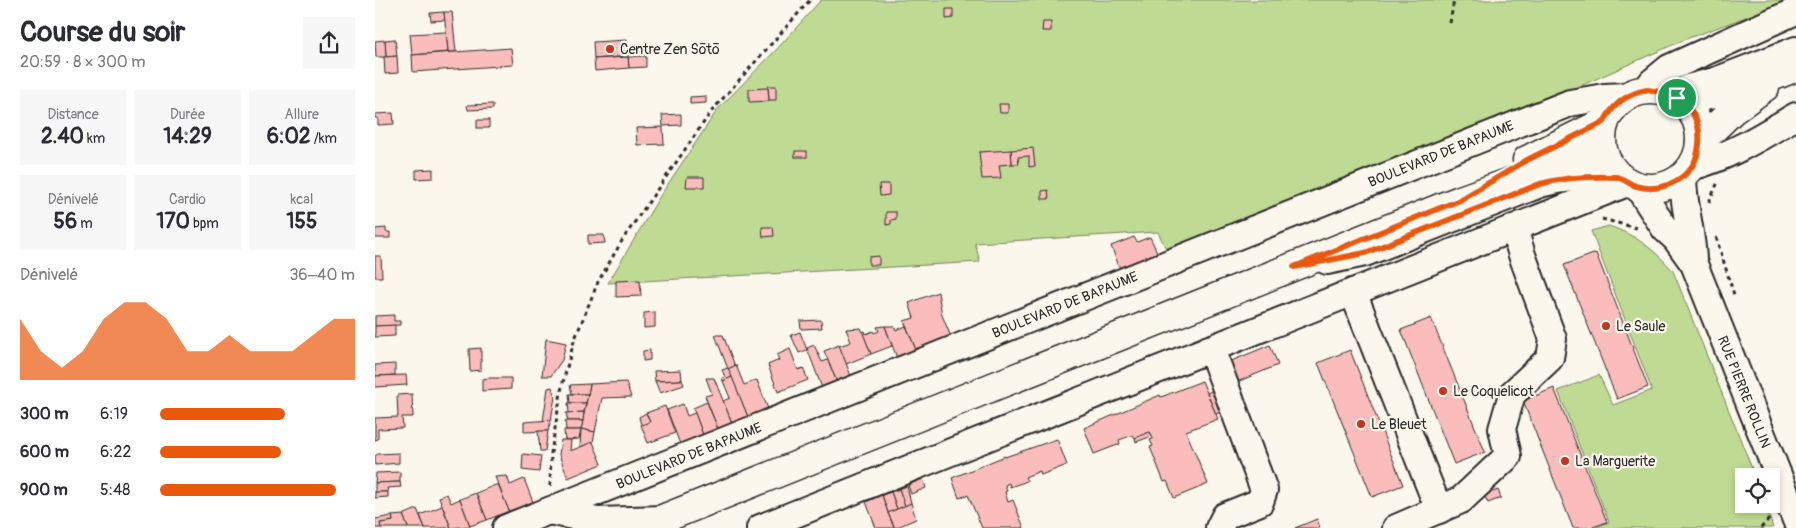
<!DOCTYPE html>
<html lang="fr">
<head>
<meta charset="utf-8">
<style>
	:root { --surface:#fff; --page:#f7f7f7; --text:#2b2b33; --muted:#7c7c81; --accent:#ea580c }
	body { margin:0; font-family:Pangolin,sans-serif; background:var(--page); color:var(--text); height:100vh; display:flex; flex-direction:column; font-size:19px; white-space:nowrap }
	* { box-sizing:border-box; margin:0 }
	p { font-size:16px; color:var(--muted) }
	.icon { flex:none; width:28px; height:28px; fill:none; stroke:currentColor; stroke-width:2; stroke-linecap:round; stroke-linejoin:round }
	.map { position:relative; flex:1; overflow:hidden }
	.details { display:flex; flex-direction:column; background:var(--surface); width:375px }
	.details>* { flex:none }
	.tools { position:absolute; left:1360px; top:468px; display:grid; gap:10px }
	.tools a { display:grid; place-items:center; width:45px; height:45px; border-radius:0px; background:var(--surface); box-shadow:0 2px 8px #0003; font-size:25px }
	.pin { position:absolute; display:grid; place-items:center; width:42px; height:42px; color:#fff; margin:-21px; border:2px solid #fff; border-radius:50%; box-shadow:0 1px 5px #0007 }
	.round { display:grid; place-items:center; flex:none; width:52px; height:52px; border-radius:0px; background:var(--page) }
	.overview { display:flex; align-items:center; justify-content:space-between; height:85px; padding:0 20px }
	h1 { font-size:28px; font-weight:700; line-height:38px }
	.figures { display:grid; grid-template-columns:repeat(3,1fr); gap:8px; height:85px; padding:5px 20px }
	.figures div { display:grid; align-content:center; border-radius:0px; background:var(--page); text-align:center }
	.figures b { font-size:21px; font-weight:700 }
	.figures small { font-size:14px; font-weight:400 }
	.figures p { font-size:14px }
	.chart { height:140px; padding:10px 20px }
	.chart p { display:flex; justify-content:space-between }
	.chart svg { width:100%; height:90px; margin-top:5px; fill:var(--accent); opacity:.7 }
	ul { padding:0 20px; list-style:none; font-size:16px }
	li { display:grid; grid-template-columns:80px 60px 1fr; align-items:center; height:38px }
	li i { height:12px; border-radius:6px; background:var(--accent) }
	main { display:flex; flex:1; min-height:0 }
	.map>svg:first-child { display:block }
	.green { fill:#bfdb93; stroke:#75835f }
	.building { fill:#fabdbb; stroke:#2b2b2b }
	.lines { fill:none; stroke-linecap:round; stroke-linejoin:round }
	.minor-casing { stroke:#2b2b2b; stroke-width:30 }
	.major-casing { stroke:#2b2b2b; stroke-width:31 }
	.path { stroke:#2b2b2b; stroke-width:3; stroke-dasharray:4 4; stroke-linecap:butt }
	.minor { stroke:#fbf7ec; stroke-width:26 }
	.major { stroke:#fbf7ec; stroke-width:28 }
	.route-casing { stroke:#fff; stroke-width:10 }
	.route { stroke:#ea580c; stroke-width:6 }
	.poi-dot { fill:#c8321e; stroke:#fbf7ec; stroke-width:2 }
	.labels { text-anchor:middle; dominant-baseline:central; stroke-width:4.5; stroke-linejoin:round; paint-order:stroke }
	.poi-label { font-size:14px; fill:#2b2b2b; stroke:#fbf7ec; text-anchor:start }
	.street-label { font-size:14px; fill:#2b2b2b; stroke:#fbf7ec }
</style>
</head>
<body>
<main>
<section class="details">
<div class="overview"><div><h1>Course du soir</h1><p>20:59 · 8 × 300 m</p></div><a class="round"><svg class="icon" aria-label="share" viewBox="0 0 24 24"><path d="M12 15V3M7 8l5-5 5 5M5 13v7h14v-7"/></svg></a></div>
<div class="figures">
<div><p>Distance</p><b>2.40<small> km</small></b></div>
<div><p>Durée</p><b>14:29</b></div>
<div><p>Allure</p><b>6:02<small> /km</small></b></div>
</div>
<div class="figures">
<div><p>Dénivelé</p><b>56<small> m</small></b></div>
<div><p>Cardio</p><b>170<small> bpm</small></b></div>
<div><p>kcal</p><b>155</b></div>
</div>
<div class="chart"><p><span>Dénivelé</span>36–40 m</p>
<svg viewBox="0 0 160 44" preserveAspectRatio="none"><path d="M0 44V14L10 30L20 38L30 30L40 14L50 6L60 6L70 14L80 30L90 30L100 22L110 30L120 30L130 30L140 22L150 14L160 14V44z"/></svg>
</div>
<ul>
<li><b>300 m</b>6:19<i style="width:64%"></i></li>
<li><b>600 m</b>6:22<i style="width:62%"></i></li>
<li><b>900 m</b>5:48<i style="width:90%"></i></li>
</ul>
</section>
<div class="map">
<svg width="1421" height="528" viewBox="0 0 1421 528">
	<rect width="100%" height="100%" fill="#fbf7ec"/>
	<filter id="ink" filterUnits="userSpaceOnUse"><feTurbulence type="fractalNoise" baseFrequency=".02" numOctaves="2"/><feDisplacementMap in="SourceGraphic" scale="10" xChannelSelector="R" yChannelSelector="G"/><feConvolveMatrix kernelMatrix="1 2 1 2 8 2 1 2 1" color-interpolation-filters="sRGB"/></filter>
	<g filter="url(#ink)">
		<g class="green">
			<path d="M 446,0 L 1417,0 L 1311,39 L 1187,94 L 792,251 L 783,232 L 600,243 L 605,262 L 233,283 L 285,196 L 343,109 L 403,48 Z"/>
			<path d="M 1234,226 C 1261,235 1280,250 1298,271 L 1380,476 L 1369,476 L 1369,504 L 1390,504 L 1398,528 L 1219,528 L 1234,522 L 1183,391 L 1224,375 L 1238,405 L 1277,390 L 1216,231 Z"/>
		</g>
		<g class="building">
			<path d="M 571,9 L 578,9 L 578,18 L 571,19 Z"/>
			<path d="M 69,12 L 70,20 L 56,21 L 55,13 Z"/>
			<path d="M 69,12 L 77,12 L 81,52 L 73,52 Z"/>
			<path d="M 668,22 L 676,22 L 676,31 L 667,31 Z"/>
			<path d="M 71,32 L 73,52 L 37,55 L 35,34 Z"/>
			<path d="M 20,39 L 22,56 L 11,57 L 10,40 Z"/>
			<path d="M 10,40 L 11,57 L 1,57 L 0,41 Z"/>
			<path d="M 252,40 L 253,56 L 219,59 L 218,42 Z"/>
			<path d="M 136,48 L 138,65 L 38,72 L 37,55 Z"/>
			<path d="M 22,56 L 23,73 L 10,74 L 9,57 Z"/>
			<path d="M 271,56 L 271,67 L 254,68 L 253,57 Z"/>
			<path d="M 253,57 L 254,68 L 220,71 L 219,59 Z"/>
			<path d="M 393,86 L 401,86 L 401,100 L 394,100 Z"/>
			<path d="M 393,88 L 394,101 L 374,102 L 374,89 Z"/>
			<path d="M 331,96 L 331,103 L 315,104 L 315,97 Z"/>
			<path d="M 118,104 L 118,109 L 93,110 L 92,105 Z"/>
			<path d="M 624,104 L 633,104 L 633,113 L 625,113 Z"/>
			<path d="M 18,113 L 19,124 L 3,125 L 3,118 L 0,118 L 0,114 Z"/>
			<path d="M 306,114 L 306,125 L 288,126 L 287,115 Z"/>
			<rect x="102" y="120" width="12" height="8"/>
			<path d="M 288,127 L 289,144 L 262,145 L 261,128 Z"/>
			<path d="M 658,148 L 660,166 L 654,167 L 654,156 L 643,157 L 644,164 L 637,164 L 636,150 Z"/>
			<path d="M 636,150 L 637,164 L 624,165 L 626,178 L 607,179 L 604,152 Z"/>
			<rect x="420" y="151" width="12" height="6"/>
			<path d="M 58,169 L 58,178 L 41,179 L 41,170 Z"/>
			<path d="M 312,177 L 329,177 L 329,187 L 311,187 Z"/>
			<path d="M 504,184 L 514,184 L 514,195 L 505,196 Z"/>
			<path d="M 673,190 L 674,199 L 667,199 L 667,191 Z"/>
			<path d="M 511,212 L 521,212 L 521,219 L 516,220 L 516,224 L 511,225 Z"/>
			<path d="M 387,227 L 398,227 L 399,236 L 388,237 Z"/>
			<path d="M 11,228 L 11,232 L 15,232 L 15,238 L 0,238 L 0,229 Z"/>
			<path d="M 213,235 L 229,235 L 230,243 L 213,244 Z"/>
			<path d="M 759,237 L 762,242 L 775,237 L 783,254 L 745,269 L 736,246 Z"/>
			<path d="M 1221,253 L 1273,387 L 1242,399 L 1189,265 Z"/>
			<path d="M 0,256 L 6,256 L 7,277 L 0,277 Z"/>
			<path d="M 504,256 L 504,265 L 494,265 L 494,257 Z"/>
			<path d="M 265,280 L 266,296 L 241,297 L 241,281 Z"/>
			<path d="M 563,292 L 567,315 L 576,337 L 541,350 L 529,321 L 539,318 L 534,303 Z"/>
			<path d="M 280,312 L 280,327 L 269,328 L 269,313 Z"/>
			<path d="M 19,315 L 19,321 L 25,321 L 25,325 L 0,326 L 0,316 Z"/>
			<path d="M 1056,318 L 1110,452 L 1079,464 L 1026,330 Z"/>
			<path d="M 446,320 L 447,328 L 426,329 L 425,321 Z"/>
			<path d="M 20,325 L 20,336 L 0,337 L 0,326 Z"/>
			<path d="M 510,326 L 517,346 L 496,354 L 487,332 L 490,331 L 491,334 L 498,331 L 499,333 L 504,331 L 502,327 Z"/>
			<path d="M 510,326 L 519,326 L 521,330 L 531,326 L 541,350 L 522,358 Z"/>
			<path d="M 486,328 L 496,354 L 471,364 L 464,346 L 476,342 L 471,329 Z"/>
			<path d="M 425,332 L 432,350 L 424,353 L 416,335 Z"/>
			<path d="M 340,335 L 348,335 L 360,366 L 353,369 Z"/>
			<path d="M 171,339 L 191,343 L 187,360 L 176,376 L 167,376 Z"/>
			<path d="M 439,345 L 447,362 L 453,360 L 462,382 L 447,388 L 432,348 Z"/>
			<path d="M 464,345 L 476,376 L 462,382 L 449,351 Z"/>
			<path d="M 895,345 L 903,365 L 862,382 L 854,362 Z"/>
			<path d="M 106,348 L 106,370 L 95,371 L 94,349 Z"/>
			<path d="M 415,349 L 423,370 L 428,368 L 433,380 L 403,392 L 393,365 L 404,360 L 402,355 Z"/>
			<path d="M 275,350 L 275,360 L 268,361 L 268,351 Z"/>
			<path d="M 975,350 L 1028,485 L 997,497 L 943,363 Z"/>
			<path d="M 20,364 L 20,375 L 0,376 L 0,365 Z"/>
			<path d="M 361,365 L 369,385 L 382,380 L 393,409 L 373,417 L 353,369 Z"/>
			<path d="M 353,368 L 357,377 L 348,381 L 347,378 L 350,377 L 347,370 Z"/>
			<path d="M 306,370 L 307,380 L 280,381 L 279,371 Z"/>
			<path d="M 31,375 L 32,385 L 0,387 L 0,376 Z"/>
			<path d="M 357,377 L 373,417 L 357,423 L 348,401 L 355,398 L 348,381 Z"/>
			<path d="M 114,378 L 136,378 L 136,389 L 107,391 L 107,379 Z"/>
			<path d="M 331,378 L 339,378 L 357,423 L 343,429 L 330,396 L 337,394 Z"/>
			<path d="M 307,380 L 309,385 L 285,393 L 280,381 Z"/>
			<path d="M 827,381 L 843,419 L 811,431 L 833,484 L 799,498 L 792,481 L 789,482 L 775,447 L 778,446 L 775,440 L 778,439 L 775,432 L 760,438 L 758,435 L 744,440 L 745,444 L 719,454 L 709,428 L 785,395 L 786,397 Z"/>
			<path d="M 251,382 L 256,397 L 227,398 L 220,432 L 206,429 L 215,384 Z"/>
			<path d="M 215,384 L 213,394 L 197,394 L 195,385 Z"/>
			<path d="M 177,387 L 180,397 L 176,420 L 168,421 L 173,388 Z"/>
			<path d="M 1179,388 L 1232,522 L 1215,528 L 1198,528 L 1148,401 Z"/>
			<path d="M 841,389 L 849,410 L 841,414 L 832,393 Z"/>
			<path d="M 37,394 L 38,417 L 27,417 L 28,428 L 3,429 L 3,439 L 0,440 L 0,418 L 23,417 L 22,395 Z"/>
			<path d="M 194,394 L 213,394 L 211,403 L 195,403 Z"/>
			<path d="M 332,402 L 343,429 L 328,435 L 318,408 Z"/>
			<path d="M 193,403 L 211,403 L 209,412 L 194,413 Z"/>
			<path d="M 308,404 L 312,416 L 320,413 L 328,435 L 305,444 L 292,410 Z"/>
			<path d="M 290,406 L 300,433 L 273,443 L 266,425 L 275,422 L 271,413 Z"/>
			<path d="M 209,412 L 208,421 L 193,421 L 191,413 Z"/>
			<path d="M 271,413 L 275,422 L 266,425 L 264,417 Z"/>
			<path d="M 176,420 L 173,431 L 149,432 L 149,422 Z"/>
			<path d="M 190,421 L 208,421 L 206,430 L 191,430 Z"/>
			<path d="M 206,429 L 220,432 L 218,442 L 205,447 Z"/>
			<path d="M 189,430 L 206,430 L 204,439 L 190,440 Z"/>
			<path d="M 163,431 L 173,431 L 170,451 L 165,451 Z"/>
			<path d="M 775,432 L 777,436 L 761,442 L 760,438 Z"/>
			<path d="M 682,439 L 692,465 L 666,475 L 665,471 L 650,477 L 652,481 L 635,487 L 634,483 L 630,485 L 632,491 L 630,492 L 633,502 L 638,500 L 649,528 L 607,528 L 593,495 L 584,498 L 577,478 L 630,456 L 630,457 Z"/>
			<path d="M 186,440 L 196,440 L 195,451 L 218,442 L 227,464 L 193,478 L 184,455 Z"/>
			<path d="M 24,453 L 24,463 L 0,465 L 0,456 L 3,454 Z"/>
			<path d="M 148,454 L 166,456 L 164,472 L 147,470 Z"/>
			<path d="M 25,472 L 25,482 L 0,483 L 1,473 Z"/>
			<path d="M 132,476 L 135,485 L 149,479 L 158,502 L 134,511 L 120,477 Z"/>
			<path d="M 548,479 L 551,488 L 536,494 L 533,485 Z"/>
			<path d="M 25,482 L 26,487 L 12,488 L 13,492 L 0,492 L 0,483 Z"/>
			<path d="M 123,484 L 134,511 L 112,520 L 101,493 Z"/>
			<path d="M 532,486 L 536,503 L 530,506 L 524,489 Z"/>
			<path d="M 524,489 L 530,506 L 522,509 L 516,492 Z"/>
			<path d="M 1123,490 L 1126,498 L 1113,503 L 1109,495 Z"/>
			<path d="M 0,492 L 13,492 L 13,497 L 0,498 Z"/>
			<path d="M 516,492 L 522,509 L 513,513 L 507,495 Z"/>
			<path d="M 101,493 L 112,520 L 95,526 L 85,499 Z"/>
			<path d="M 72,494 L 76,503 L 85,499 L 95,526 L 76,528 L 64,497 Z"/>
			<path d="M 507,495 L 513,513 L 519,528 L 501,528 L 491,502 Z"/>
			<path d="M 536,503 L 541,519 L 520,528 L 513,513 Z"/>
			<path d="M 67,506 L 76,528 L 50,528 L 45,515 Z"/>
			<path d="M 42,509 L 50,528 L 33,528 L 28,515 Z"/>
			<path d="M 28,515 L 33,528 L 6,528 L 5,523 L 18,521 L 17,516 Z"/>
			<path d="M 17,516 L 18,521 L 5,523 L 6,528 L 0,528 L 0,519 Z"/>
			<path d="M 942,519 L 945,528 L 920,528 Z"/>
		</g>
		<g class="lines">
			<g class="minor-casing">
				<g id="minor">
					<path d="M 1313,88 L 1343,80 L 1421,50"/>
					<path d="M 1272,90 L 1277,82 L 1294,68 L 1421,11"/>
					<path d="M 1316,167 C 1354,157 1387,136 1421,116"/>
					<path d="M 1308,176 C 1308,205 1317,232 1318,260"/>
					<path d="M 1263,187 L 1290,229 L 1301,239 L 1319,264 L 1421,520"/>
					<path d="M 952,261 L 990,253 L 1165,184 C 1191,177 1217,177 1244,177"/>
					<path d="M 978,292 L 1064,510"/>
					<path d="M 834,349 L 842,364 L 889,490 L 885,502 L 850,516 L 844,528"/>
					<path d="M 174,511 L 222,521 L 288,519"/>
					<path d="M 131,528 L 1195,103 L 1229,97 L 1253,96"/>
					<path d="M 385,528 L 1252,183"/>
					<path d="M 1021,528 L 1086,500 L 1133,456 L 1127,429 L 1137,394 L 1175,358 L 1178,339 L 1147,255 L 1139,228"/>
				</g>
			</g>
			<g class="major-casing">
				<g id="major">
					<circle cx="1276" cy="139" r="49"/>
					<path d="M 1302,98 C 1342,98 1384,83 1421,67"/>
					<path d="M 1325,142 L 1357,111 L 1390,87"/>
					<path d="M 1152,160 L 1229,122"/>
					<path d="M 265,528 L 1085,200 L 1192,162 L 1216,158 L 1231,162"/>
				</g>
			</g>
			<g class="path">
				<path d="M 1075,23 L 1079,0"/>
				<path d="M 1334,202 L 1343,182"/>
				<path d="M 1227,219 L 1262,228"/>
				<path d="M 1341,237 L 1360,298"/>
				<path d="M 175,486 L 176,453 L 187,386 L 199,341 L 223,282 L 248,239 L 336,112 L 435,0"/>
				<path d="M 1386,528 L 1395,518"/>
			</g>
			<use href="#minor" class="minor"/>
			<use href="#major" class="major"/>
		</g>
	</g>
	<g class="lines" filter="url(#ink)">
		<g class="route-casing">
			<path id="route" d="M 1272,90 C 1290,92 1304,96 1316,111 C 1324,122 1326,136 1323,151 C 1318,178 1287,194 1261,186 C 1254,184 1248,178 1241,177 C 1215,176 1190,177 1165,184 L 990,253 L 919,267 L 1085,200 L 1152,160 L 1229,122 C 1239,103 1252,94 1272,90 Z"/>
		</g>
		<use href="#route" class="route"/>
	</g>
	<g class="poi-dot">
		<circle cx="235" cy="49" r="5"/>
		<circle cx="1231" cy="326" r="5"/>
		<circle cx="1068" cy="391" r="5"/>
		<circle cx="986" cy="424" r="5"/>
		<circle cx="1190" cy="461" r="5"/>
	</g>
	<g class="labels">
		<g class="poi-label">
			<text x="245" y="49">Centre Zen Sōtō</text>
			<text x="1241" y="326">Le Saule</text>
			<text x="1078" y="391">Le Coquelicot</text>
			<text x="996" y="424">Le Bleuet</text>
			<text x="1200" y="461">La Marguerite</text>
		</g>
		<g class="street-label">
			<text transform="translate(1066 154) rotate(-22)">BOULEVARD DE BAPAUME</text>
			<text transform="translate(690 305) rotate(-22)">BOULEVARD DE BAPAUME</text>
			<text transform="translate(1369 392) rotate(68)">RUE PIERRE ROLLIN</text>
			<text transform="translate(314 456) rotate(-22)">BOULEVARD DE BAPAUME</text>
		</g>
	</g>
</svg>
<div class="tools">
<a><svg class="icon" aria-label="locate" viewBox="0 0 24 24"><circle cx="12" cy="12" r="6"/><path d="M12 2v4M12 18v4M2 12h4M18 12h4"/></svg></a>
</div>
<div class="pin" style="left:1302px;top:98px;background:#1e9e55"><svg class="icon" aria-label="arrive" viewBox="0 0 24 24"><path d="M6 21V4h12l-3 4 3 4H6"/></svg></div>
</div>
</main>
</body>
</html>
